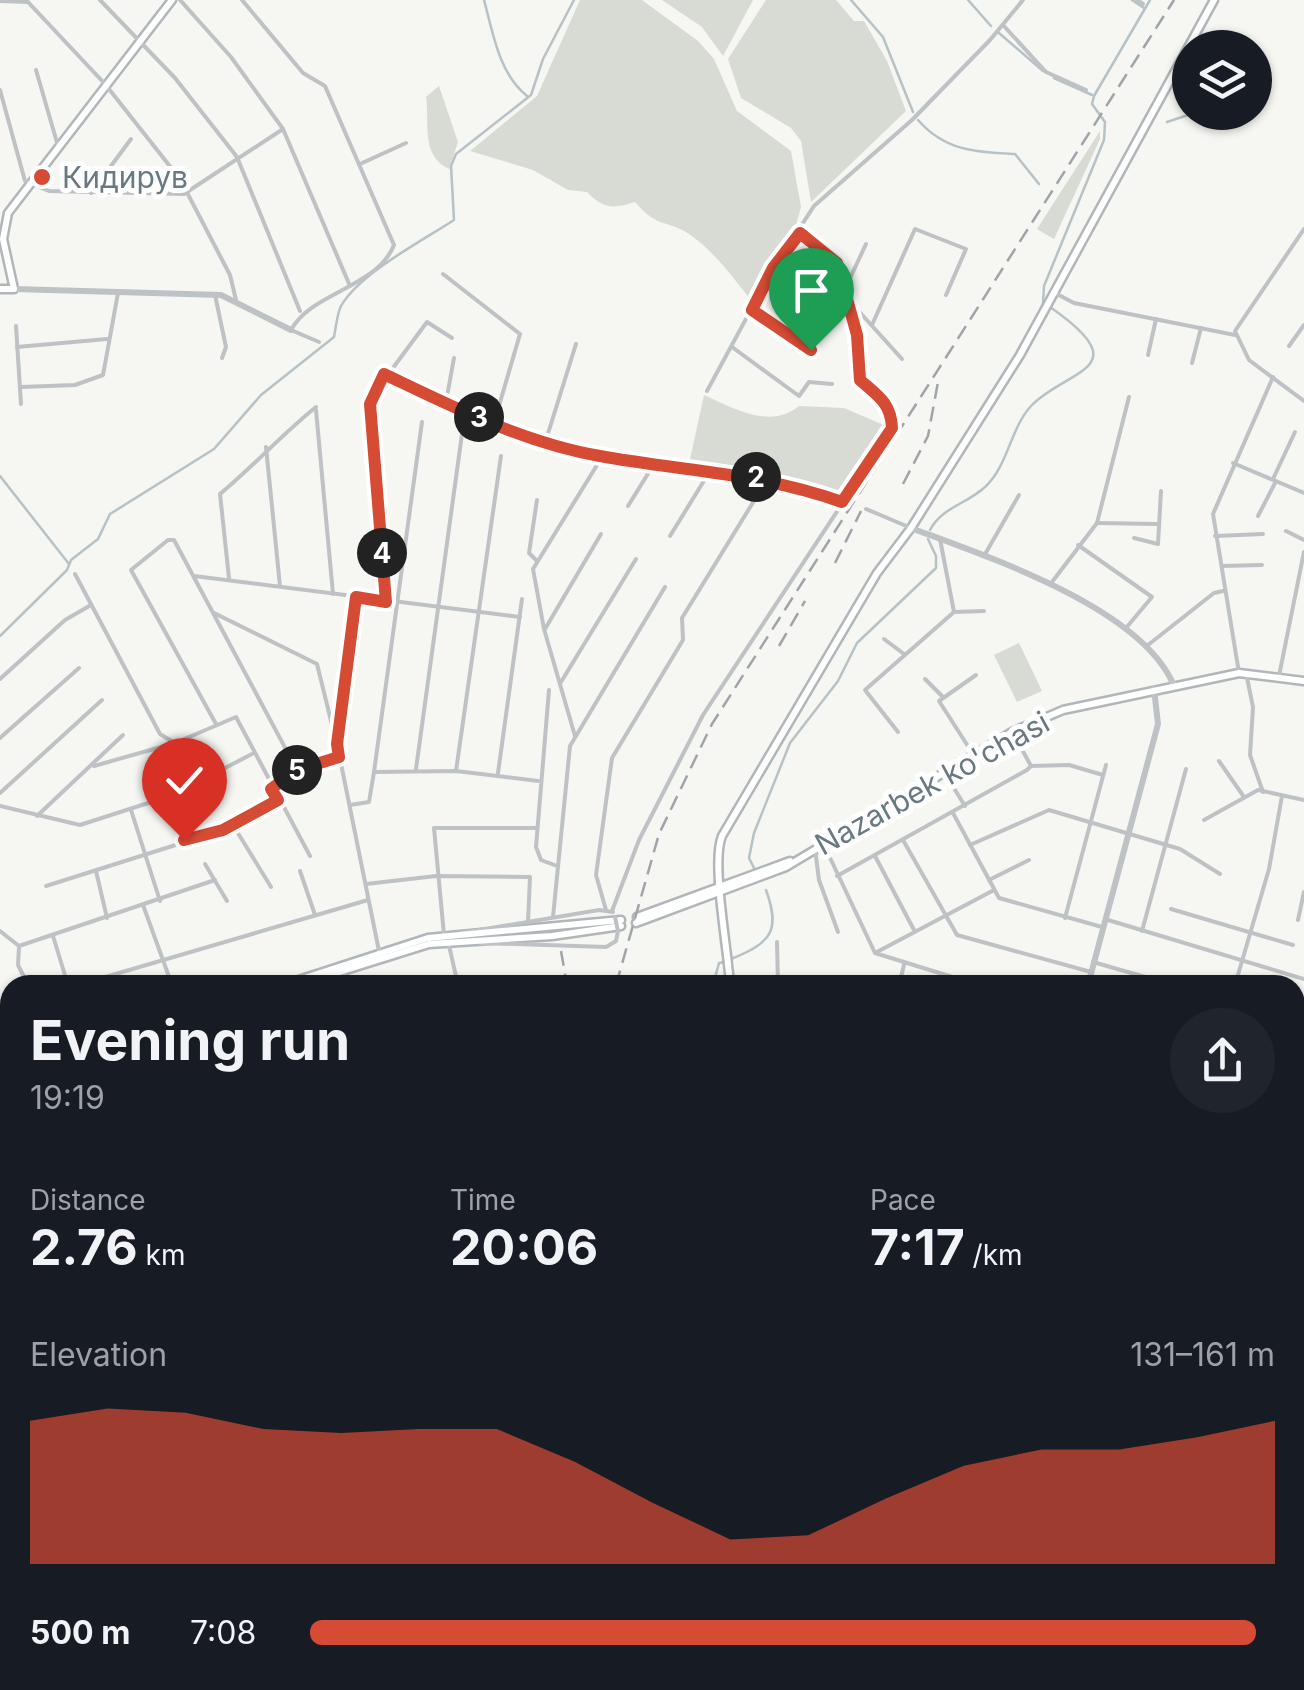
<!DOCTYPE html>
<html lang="en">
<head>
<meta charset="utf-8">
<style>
	:root { --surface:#171b24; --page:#20242c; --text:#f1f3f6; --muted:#9ea1a6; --accent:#d64b34 }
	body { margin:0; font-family:Inter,sans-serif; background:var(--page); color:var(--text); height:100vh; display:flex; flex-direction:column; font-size:38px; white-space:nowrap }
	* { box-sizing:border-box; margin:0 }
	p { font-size:32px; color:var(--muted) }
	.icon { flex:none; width:55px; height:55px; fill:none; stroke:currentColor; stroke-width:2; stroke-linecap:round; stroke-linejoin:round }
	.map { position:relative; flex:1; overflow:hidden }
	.panel { position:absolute; left:0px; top:975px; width:1305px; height:715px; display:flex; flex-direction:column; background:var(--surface); border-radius:30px 30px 0 0; box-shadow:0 2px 8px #0004 }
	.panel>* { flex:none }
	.fabs { position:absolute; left:1172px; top:30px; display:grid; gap:20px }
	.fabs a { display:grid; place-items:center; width:100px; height:100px; border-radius:50%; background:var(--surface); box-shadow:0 2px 8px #0004; font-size:50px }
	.pin { position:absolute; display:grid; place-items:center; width:85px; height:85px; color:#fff; margin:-102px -42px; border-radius:50% 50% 50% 0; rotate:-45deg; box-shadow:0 0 10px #0007 }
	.pin .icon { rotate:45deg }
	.km { position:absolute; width:50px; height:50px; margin:-25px; border-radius:50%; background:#222; color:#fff; font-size:28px; line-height:50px; text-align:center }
	.round { display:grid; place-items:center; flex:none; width:105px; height:105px; border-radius:52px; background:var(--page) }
	.overview { display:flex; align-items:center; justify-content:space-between; height:170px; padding:0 30px }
	h1 { font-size:55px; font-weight:700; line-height:75px }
	.stats { display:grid; grid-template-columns:repeat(3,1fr); gap:15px; height:170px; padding:10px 30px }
	.stats div { display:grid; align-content:center }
	.stats b { font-size:50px; font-weight:700 }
	.stats small { font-size:28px; font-weight:400 }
	.stats p { font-size:28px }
	.chart { height:280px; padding:20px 30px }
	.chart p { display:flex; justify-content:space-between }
	.chart svg { width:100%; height:180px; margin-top:10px; fill:var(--accent); opacity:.7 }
	ul { padding:0 30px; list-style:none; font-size:32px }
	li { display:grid; grid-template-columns:160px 120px 1fr; align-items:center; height:75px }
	li i { height:25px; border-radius:12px; background:var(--accent) }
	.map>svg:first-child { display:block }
	.green { fill:#d7dbd3 }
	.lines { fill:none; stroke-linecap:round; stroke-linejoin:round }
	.stream { stroke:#b6c2c5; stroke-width:2.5 }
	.secondary-casing { stroke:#b0b6ba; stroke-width:11 }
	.minor { stroke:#bec2c5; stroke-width:4 }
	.tertiary { stroke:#bec2c5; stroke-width:6 }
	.secondary { stroke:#fff; stroke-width:6 }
	.rail { stroke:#9ea5a9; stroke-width:2.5; stroke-dasharray:15 8; stroke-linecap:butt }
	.minor-bridge { stroke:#bec2c5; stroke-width:4 }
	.route-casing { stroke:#fff; stroke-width:20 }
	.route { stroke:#d64b34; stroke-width:12 }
	.poi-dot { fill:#d64b34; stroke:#fff; stroke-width:4 }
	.labels { text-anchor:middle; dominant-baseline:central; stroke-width:10; stroke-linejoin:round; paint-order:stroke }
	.poi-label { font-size:30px; fill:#687982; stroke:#fff; text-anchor:start }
	.street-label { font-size:30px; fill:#687982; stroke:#fff }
</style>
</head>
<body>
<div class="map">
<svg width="1304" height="1690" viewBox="0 0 1304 1690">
	<rect width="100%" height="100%" fill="#f6f6f3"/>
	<g class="green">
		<path d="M 580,0 L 642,0 L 698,41 L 714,59 L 737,111 L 791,151 L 801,207 L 795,229 L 750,299 C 731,275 715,252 689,234 C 665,218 659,230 635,202 C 614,209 603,209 587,192 L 568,190 L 533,170 L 470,151 L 537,96 Z"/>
		<path d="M 662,0 L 753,0 L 723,56 L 702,27 Z"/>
		<path d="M 766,0 L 836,0 L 854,21 L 864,21 L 887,61 L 906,111 L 811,202 L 801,141 L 791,128 L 741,98 L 728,59 Z"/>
		<path d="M 439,86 L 458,142 L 449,169 C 420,155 430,123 426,97 Z"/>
		<path d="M 1100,131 L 1100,139 L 1054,239 L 1037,229 Z"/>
		<path d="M 704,395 C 733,408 770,430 799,406 L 844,408 L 886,426 L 840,494 L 762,472 L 689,464 Z"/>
		<path d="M 1019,643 L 1042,691 L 1017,702 L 994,655 Z"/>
	</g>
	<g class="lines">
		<g class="stream">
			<path d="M 484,0 C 493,33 499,74 527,96"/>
			<path d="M 851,0 L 883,37 L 913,112"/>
			<path d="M 968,0 L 991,26"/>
			<path d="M 1132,0 L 1144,8"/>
			<path d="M 999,33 L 1043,71"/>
			<path d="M 1054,78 L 1092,95"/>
			<path d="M 918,120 C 945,151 975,152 1015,154 L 1039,184"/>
			<path d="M 1167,122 L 1197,112"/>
			<path d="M 1043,303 L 1044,286 L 1104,140 L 1105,122 L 1092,104 L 1094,96 L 1150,0"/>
			<path d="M 0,476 L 69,564"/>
			<path d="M 930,530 C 942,507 967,504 985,487 C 1008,466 1010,429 1031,406 C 1066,369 1141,370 1050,307"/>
			<path d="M 0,636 L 67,570 L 71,560 L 98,539 L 110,514 L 214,449 L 261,395 L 334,337 C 336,327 337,314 341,306 C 360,273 422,241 454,220 L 451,166 L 456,154 L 531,95 L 543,59 L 574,0"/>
			<path d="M 754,868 L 749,858 L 754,833 L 790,743 L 838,681 L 857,643 L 936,568 L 936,556 L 928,539"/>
			<path d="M 731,959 C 771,943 781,931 766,890"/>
			<path d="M 713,985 L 719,963 L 724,962"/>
			<path d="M 0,1104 L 10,1101"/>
			<path d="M 457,1690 L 465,1680"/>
		</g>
		<g class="secondary-casing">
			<g id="secondary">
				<path d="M 0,289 L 14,289 L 3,239 L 8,213 L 172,0"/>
				<path d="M 637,917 L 790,861"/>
				<path d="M 636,923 L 786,867 L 1012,732 L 1063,710 L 1239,673 L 1304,681"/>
				<path d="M 283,985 L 428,938 L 621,920"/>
				<path d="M 298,985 L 429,944 L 552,936 L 621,926"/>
				<path d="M 730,985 C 728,949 711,863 722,836 L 877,573 L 911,528 L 1020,355 L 1214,0"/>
				<path d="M 0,1080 L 10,1076"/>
				<path d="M 0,1085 L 10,1081"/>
				<path d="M 606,1690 L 608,1680"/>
			</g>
		</g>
		<g class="minor">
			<path d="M 26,0 L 105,84 L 180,179 L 230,275 L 236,300"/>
			<path d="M 100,0 L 175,78 L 237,157 L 300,311"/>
			<path d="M 180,0 L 231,57 L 283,129 L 350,286"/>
			<path d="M 242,0 L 303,73 L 325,86 L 394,245 C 377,288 311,292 291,330 L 319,342"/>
			<path d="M 1137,0 L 1143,4"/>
			<path d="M 0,1 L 28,2"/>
			<path d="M 1003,25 L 1046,72 L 1086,90"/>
			<path d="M 36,70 L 58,146"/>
			<path d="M 0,90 L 25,181 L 49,191 L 184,194 L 283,129"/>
			<path d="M 360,164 L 406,143"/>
			<path d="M 91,193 L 131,139"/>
			<path d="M 1304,229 L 1235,331 L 1249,360 L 1304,401"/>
			<path d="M 773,269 L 798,288"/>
			<path d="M 443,274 L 520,334 L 494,423"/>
			<path d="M 846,287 L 866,244"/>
			<path d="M 1055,293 L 1074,303 L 1235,335"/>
			<path d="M 215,295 L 226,347 L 222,358"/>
			<path d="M 850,307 L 855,307 L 902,359"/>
			<path d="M 752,309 L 811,350"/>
			<path d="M 872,325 L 915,229 L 966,249 L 946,295"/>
			<path d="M 16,326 L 21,404"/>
			<path d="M 1289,346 L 1304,325"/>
			<path d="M 17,347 L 107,339"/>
			<path d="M 732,347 L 799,396 L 809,382 L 832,384"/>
			<path d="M 1148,355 L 1156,319"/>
			<path d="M 1192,363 L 1201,328"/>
			<path d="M 387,376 L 427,322 L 452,338"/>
			<path d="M 21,387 L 75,385 L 103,375 L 118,293"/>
			<path d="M 707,391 L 773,269 L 814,206 L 912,120 L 990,40 L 1023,0"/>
			<path d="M 446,402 L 454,358"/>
			<path d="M 316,410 L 333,594"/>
			<path d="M 545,443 L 576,344"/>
			<path d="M 266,447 L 280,586"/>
			<path d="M 1233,463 L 1304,493"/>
			<path d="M 1273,479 L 1295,432"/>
			<path d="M 537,500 L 529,553 L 537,561"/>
			<path d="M 628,506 L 654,464"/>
			<path d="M 866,509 L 911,528"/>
			<path d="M 1258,516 L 1276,481"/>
			<path d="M 1097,523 L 1157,524"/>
			<path d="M 1286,531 L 1304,540"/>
			<path d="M 670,536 L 710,471"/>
			<path d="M 1215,536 L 1263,534"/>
			<path d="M 1134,538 L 1158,544 L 1161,491"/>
			<path d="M 940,539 L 954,612"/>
			<path d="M 1078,545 L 1152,597 L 1126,628"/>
			<path d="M 984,556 L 1019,495"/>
			<path d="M 1222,566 L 1262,565"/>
			<path d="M 75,574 L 160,734 L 175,743 L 236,717 L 310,856"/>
			<path d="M 194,576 L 520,617"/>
			<path d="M 229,578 L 220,494 C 254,466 281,435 316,407"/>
			<path d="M 1052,582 L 1097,523 L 1129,397"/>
			<path d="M 356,597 L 337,744 L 379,951"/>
			<path d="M 386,602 L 370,404 L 384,374 C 454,406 523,443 600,456 C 682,471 762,472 841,502"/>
			<path d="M 214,613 L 317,664 L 335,737"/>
			<path d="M 545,629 L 601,534"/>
			<path d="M 884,639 L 904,654"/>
			<path d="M 1148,645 L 1214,593 L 1223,591"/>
			<path d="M 1239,673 L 1213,514 L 1273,377"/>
			<path d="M 1246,673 L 1253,707 L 1250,755 L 1263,792"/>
			<path d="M 1279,676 L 1304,552"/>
			<path d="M 0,679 L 65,620 L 91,605"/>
			<path d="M 925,679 L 942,696"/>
			<path d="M 561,682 L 636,559"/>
			<path d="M 549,690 L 536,847 L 541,860 L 557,866"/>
			<path d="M 216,724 L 131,570 L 168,540 L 174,540 L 297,770"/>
			<path d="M 898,732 L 865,690 L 954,612 L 984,611"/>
			<path d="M 575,736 L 544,629 L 533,569 L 602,457"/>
			<path d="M 0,738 L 79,668"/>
			<path d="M 973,754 L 939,701 L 976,675"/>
			<path d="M 1219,761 L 1244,797"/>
			<path d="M 94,766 L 175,743"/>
			<path d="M 1031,766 L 1069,765 L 1103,775"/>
			<path d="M 416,769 L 462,434"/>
			<path d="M 456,771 L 501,456"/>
			<path d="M 374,772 L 422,422"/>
			<path d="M 944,772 L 965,806"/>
			<path d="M 498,773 L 522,599"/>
			<path d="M 271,789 L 297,770 L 339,757"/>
			<path d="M 0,793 L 102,700"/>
			<path d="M 350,805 L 369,802 L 374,772 L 456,771 L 538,781"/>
			<path d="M 0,806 L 80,825 L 173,795 L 252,754"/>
			<path d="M 131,810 L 160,901"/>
			<path d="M 953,813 L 999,898 L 1102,927"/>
			<path d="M 37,816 L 123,735"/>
			<path d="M 1204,820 L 1258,790 L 1304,800"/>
			<path d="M 233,825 L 271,887"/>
			<path d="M 903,840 L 957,935 L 1091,972"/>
			<path d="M 824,845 L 875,953 L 978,985"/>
			<path d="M 970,845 L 1049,810 L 1180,849 L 1220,874"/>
			<path d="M 815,849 L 819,880 L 838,932"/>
			<path d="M 875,856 L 914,930"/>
			<path d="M 205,864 L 227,901"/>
			<path d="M 96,871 L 107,918"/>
			<path d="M 300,871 L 315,915"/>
			<path d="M 837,876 L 1027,770 L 1031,766 L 1013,733"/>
			<path d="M 989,880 L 1029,860"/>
			<path d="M 366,884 L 436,876 L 530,877 L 528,922"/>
			<path d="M 46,886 L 223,830 L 278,800"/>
			<path d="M 143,905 L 172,985"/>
			<path d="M 1171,909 L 1293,945"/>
			<path d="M 606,910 L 596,875 L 612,758 L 683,640 L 682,618 L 768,478"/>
			<path d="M 612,911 L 639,840 L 703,715 L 892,428 L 890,407 L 860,380 L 857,335 L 837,263 L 800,233"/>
			<path d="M 553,917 L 570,746 L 665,587"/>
			<path d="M 1065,918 L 1106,765"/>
			<path d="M 1108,920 L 1304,979"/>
			<path d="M 1298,920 L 1304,892"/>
			<path d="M 0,931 L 19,946"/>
			<path d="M 1142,931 L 1186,769"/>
			<path d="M 461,933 L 599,910 L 613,912"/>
			<path d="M 444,935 L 434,828 L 536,828"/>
			<path d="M 53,936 L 68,985"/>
			<path d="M 448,941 L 458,985"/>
			<path d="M 777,942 L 778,985"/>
			<path d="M 481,943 L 606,947 L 616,941 L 618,931"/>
			<path d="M 19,946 L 215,880"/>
			<path d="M 19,947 L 18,965 L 28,985"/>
			<path d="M 875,953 L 994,890"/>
			<path d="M 1093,962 L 1173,985"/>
			<path d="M 78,985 L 368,900"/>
			<path d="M 427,985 L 441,981"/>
			<path d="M 899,985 L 904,965"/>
			<path d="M 1235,985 L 1269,869 L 1282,796"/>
			<path d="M 0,1002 L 10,998"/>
			<path d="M 1295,1019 L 1304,1022"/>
			<path d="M 1295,1074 L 1304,1040"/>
			<path d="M 1295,1098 L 1304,1101"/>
			<path d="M 1295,1157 L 1304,1159"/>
			<path d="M 1295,1209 L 1304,1211"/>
			<path d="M 1295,1252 L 1303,1254"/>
			<path d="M 1295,1386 L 1304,1385"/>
			<path d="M 0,1464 L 10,1468"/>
			<path d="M 1295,1563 L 1304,1563"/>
			<path d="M 895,1680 L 941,1690"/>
			<path d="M 462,1690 L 468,1680"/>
			<path d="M 518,1690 L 520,1680"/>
			<path d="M 555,1690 L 558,1680"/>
			<path d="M 1301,1690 L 1304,1688"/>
		</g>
		<g class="tertiary">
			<path d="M 14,289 L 221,295 L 291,330"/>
			<path d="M 911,528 C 985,556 1142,607 1174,686"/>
			<path d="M 341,967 L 346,985"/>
			<path d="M 1088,985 L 1158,724 L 1154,689"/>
			<path d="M 258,1690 L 262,1680"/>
		</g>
		<use href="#secondary" class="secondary"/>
		<g class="rail">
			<path d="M 903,484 L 928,436 L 938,382"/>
			<path d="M 835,563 L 861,511"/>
			<path d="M 779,646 L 805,601"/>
			<path d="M 561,951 L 567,985"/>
			<path d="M 616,985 L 659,834 L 712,724 L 1174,0"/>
			<path d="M 365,1690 L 367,1680"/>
			<path d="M 399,1690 L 401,1680"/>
			<path d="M 419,1690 L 421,1680"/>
			<path d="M 446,1690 L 451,1680"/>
		</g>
		<path class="minor-bridge" d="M 615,917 L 618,931"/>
	</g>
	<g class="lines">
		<g class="route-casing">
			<path id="route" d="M 184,840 L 223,830 L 278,800 L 271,789 L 297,770 L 339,757 L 337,744 L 356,597 L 386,602 L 370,404 L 384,374 C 453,407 524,443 600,456 C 682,471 762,473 842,502 L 892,428 C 891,403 878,396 860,380 L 857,335 L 837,263 L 800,233 L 773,268 L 752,310 L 811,350"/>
		</g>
		<use href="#route" class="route"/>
	</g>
	<circle class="poi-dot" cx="42" cy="177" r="10"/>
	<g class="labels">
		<g class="poi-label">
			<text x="62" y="177">Кидирув</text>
		</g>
		<g class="street-label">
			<text transform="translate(932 783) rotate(-29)">Nazarbek ko'chasi</text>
		</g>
	</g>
</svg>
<div class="fabs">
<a><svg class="icon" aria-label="layers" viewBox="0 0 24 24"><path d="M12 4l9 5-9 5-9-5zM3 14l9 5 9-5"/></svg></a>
</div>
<div class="pin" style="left:811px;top:350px;background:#1e9e55"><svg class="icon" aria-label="arrive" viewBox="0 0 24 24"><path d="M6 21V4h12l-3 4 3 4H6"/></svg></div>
<div class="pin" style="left:184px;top:840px;background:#d93025"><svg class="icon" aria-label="check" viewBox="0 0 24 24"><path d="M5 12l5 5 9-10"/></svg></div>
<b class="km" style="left:756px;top:477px">2</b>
<b class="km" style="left:479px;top:417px">3</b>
<b class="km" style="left:382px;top:553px">4</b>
<b class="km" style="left:297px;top:770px">5</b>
<section class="panel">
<div class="overview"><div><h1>Evening run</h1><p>19:19</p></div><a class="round"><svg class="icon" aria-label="share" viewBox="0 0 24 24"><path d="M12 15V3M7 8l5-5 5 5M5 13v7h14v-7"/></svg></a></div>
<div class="stats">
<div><p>Distance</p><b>2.76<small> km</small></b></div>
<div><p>Time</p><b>20:06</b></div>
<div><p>Pace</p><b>7:17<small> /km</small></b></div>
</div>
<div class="chart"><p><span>Elevation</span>131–161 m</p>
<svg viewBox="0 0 160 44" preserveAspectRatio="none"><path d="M0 44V9L10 6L20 7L30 11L40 12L50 11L60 11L70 19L80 29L90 38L100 37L110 28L120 20L130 16L140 16L150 13L160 9V44z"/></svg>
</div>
<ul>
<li><b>500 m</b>7:08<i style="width:98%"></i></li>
</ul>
</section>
</div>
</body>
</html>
